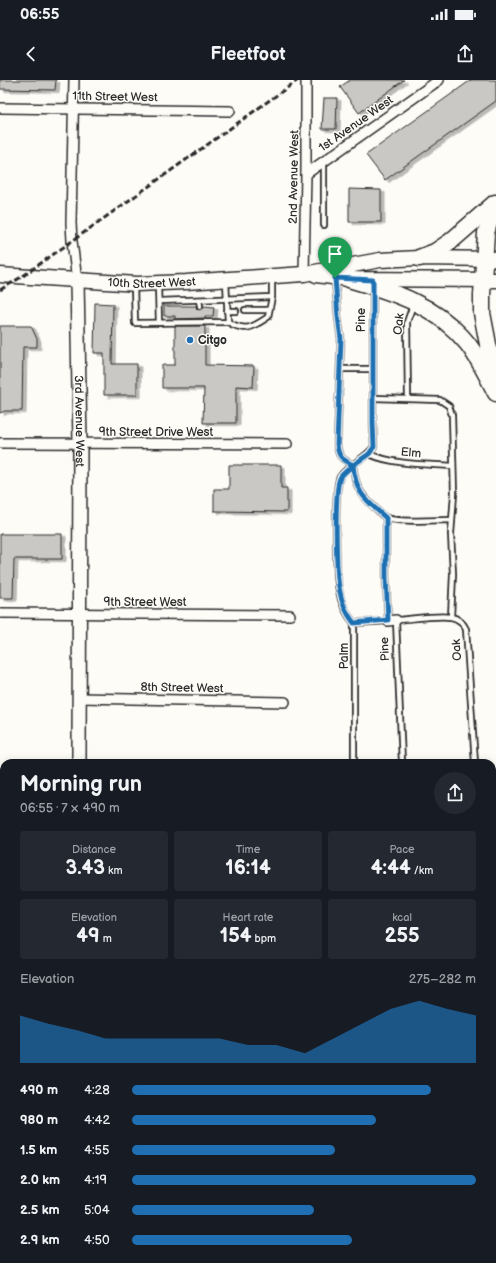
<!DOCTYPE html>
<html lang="en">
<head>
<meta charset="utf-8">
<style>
	:root { --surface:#171b24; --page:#242831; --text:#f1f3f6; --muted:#9ea1a6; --accent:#1f6fb2 }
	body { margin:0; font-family:"Balsamiq Sans",sans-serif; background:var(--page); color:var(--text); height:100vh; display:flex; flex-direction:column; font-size:15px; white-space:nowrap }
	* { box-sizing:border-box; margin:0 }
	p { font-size:13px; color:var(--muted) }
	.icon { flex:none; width:22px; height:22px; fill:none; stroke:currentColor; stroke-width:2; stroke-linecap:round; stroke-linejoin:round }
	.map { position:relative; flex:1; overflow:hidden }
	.side { position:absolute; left:0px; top:679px; width:496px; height:504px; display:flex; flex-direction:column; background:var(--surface); border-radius:12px 12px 0 0; box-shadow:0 2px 10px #0003 }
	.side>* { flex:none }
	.pin { position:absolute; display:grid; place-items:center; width:34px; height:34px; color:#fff; margin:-41px -17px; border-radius:50% 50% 50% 0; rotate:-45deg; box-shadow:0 0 4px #0007 }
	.pin .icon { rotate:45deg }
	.round { display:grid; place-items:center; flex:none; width:42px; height:42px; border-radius:21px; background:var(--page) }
	.head { display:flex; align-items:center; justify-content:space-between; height:68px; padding:0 20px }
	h1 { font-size:22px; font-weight:700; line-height:30px }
	.stats { display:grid; grid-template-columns:repeat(3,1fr); gap:6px; height:68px; padding:4px 20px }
	.stats div { display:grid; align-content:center; border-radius:4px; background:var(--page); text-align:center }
	.stats b { font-size:20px; font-weight:700 }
	.stats small { font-size:11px; font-weight:400 }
	.stats p { font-size:11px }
	.chart { height:112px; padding:8px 20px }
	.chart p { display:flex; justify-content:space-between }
	.chart svg { width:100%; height:72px; margin-top:4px; fill:var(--accent); opacity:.7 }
	ul { padding:0 20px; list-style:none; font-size:13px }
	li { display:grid; grid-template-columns:64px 48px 1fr; align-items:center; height:30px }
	li i { height:10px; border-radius:5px; background:var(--accent) }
	.status { display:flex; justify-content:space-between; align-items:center; height:28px; padding:0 20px; background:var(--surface); direction:ltr }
	.status svg { height:11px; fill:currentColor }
	header { display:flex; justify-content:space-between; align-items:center; height:52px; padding:0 20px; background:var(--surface); font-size:18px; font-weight:700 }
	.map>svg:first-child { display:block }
	.green { fill:#dfdeda; stroke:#858482 }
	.building { fill:#c9c8c4; stroke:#2b2b2b; filter:url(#shadow) }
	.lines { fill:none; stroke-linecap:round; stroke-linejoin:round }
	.lane-casing { stroke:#2b2b2b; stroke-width:8 }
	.street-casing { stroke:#2b2b2b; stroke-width:12 }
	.secondary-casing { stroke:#2b2b2b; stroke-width:16 }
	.primary-casing { stroke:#2b2b2b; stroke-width:17 }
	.highway-casing { stroke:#2b2b2b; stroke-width:19 }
	.lane { stroke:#fdfcf7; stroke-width:4.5 }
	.street { stroke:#fdfcf7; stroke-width:9 }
	.secondary { stroke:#fdfcf7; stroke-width:13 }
	.primary { stroke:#fdfcf7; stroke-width:14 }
	.highway { stroke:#fdfcf7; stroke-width:16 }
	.rail { stroke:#2b2b2b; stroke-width:3; stroke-dasharray:6 3; stroke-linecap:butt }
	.route-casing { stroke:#fff; stroke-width:8 }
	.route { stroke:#1f6fb2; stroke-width:5 }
	.poi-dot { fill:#1f6fb2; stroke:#fdfcf7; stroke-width:1.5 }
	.labels { text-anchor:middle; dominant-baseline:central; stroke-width:3; stroke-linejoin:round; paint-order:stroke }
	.street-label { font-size:12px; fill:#2b2b2b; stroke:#fdfcf7 }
	.poi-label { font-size:12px; font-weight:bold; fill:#2b2b2b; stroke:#fdfcf7; text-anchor:start }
</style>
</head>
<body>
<div class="status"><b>06:55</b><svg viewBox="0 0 49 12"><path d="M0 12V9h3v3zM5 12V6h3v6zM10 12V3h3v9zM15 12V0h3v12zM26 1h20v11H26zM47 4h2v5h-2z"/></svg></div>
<header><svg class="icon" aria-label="back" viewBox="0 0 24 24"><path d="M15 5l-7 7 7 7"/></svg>Fleetfoot<svg class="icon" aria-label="share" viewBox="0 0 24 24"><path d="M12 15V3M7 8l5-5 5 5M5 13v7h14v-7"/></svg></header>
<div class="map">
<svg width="496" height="1183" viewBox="0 0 496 1183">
	<defs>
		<filter id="shadow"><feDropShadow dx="4" dy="2.5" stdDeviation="0" flood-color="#0004"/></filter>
	</defs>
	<rect width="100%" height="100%" fill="#fdfcf7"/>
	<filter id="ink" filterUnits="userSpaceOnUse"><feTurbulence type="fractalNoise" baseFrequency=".025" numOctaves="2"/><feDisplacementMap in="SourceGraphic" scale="8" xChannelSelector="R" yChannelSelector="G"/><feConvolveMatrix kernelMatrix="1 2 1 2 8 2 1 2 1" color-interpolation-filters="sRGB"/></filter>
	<g filter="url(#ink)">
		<g class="green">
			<path d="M 492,910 L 496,911 L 496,1183 L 307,1183 L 307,1179 L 492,1179 Z"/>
			<path d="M 4,1096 L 4,1179 L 206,1179 L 198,1183 L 0,1183 L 0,1102 Z"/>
		</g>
		<g class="building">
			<path d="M 0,0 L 56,0 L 55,10 L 0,9 Z"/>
			<path d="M 350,0 L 404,0 L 359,33 L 340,7 Z"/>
			<path d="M 471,0 L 496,0 L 496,21 L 385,100 L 366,75 Z"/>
			<path d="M 324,18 L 337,18 L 336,49 L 322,49 Z"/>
			<path d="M 349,109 L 381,110 L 381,142 L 349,142 Z"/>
			<path d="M 95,223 L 113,224 L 112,284 L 137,284 L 137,315 L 104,315 L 104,273 L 94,273 Z"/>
			<path d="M 164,226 L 196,226 L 197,229 L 200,230 L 204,226 L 214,227 L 213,236 L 205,236 L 205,238 L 175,239 L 175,236 L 164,236 Z"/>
			<path d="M 0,246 L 31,246 L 37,259 L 37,267 L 23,267 L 22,331 L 5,331 L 0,333 Z"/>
			<path d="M 175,246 L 205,246 L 205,285 L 254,286 L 253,307 L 236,306 L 236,343 L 203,343 L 204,308 L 162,308 L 162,285 L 175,285 Z"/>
			<path d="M 229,385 L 281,385 L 281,408 L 287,408 L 287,432 L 214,431 L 214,409 L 229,409 Z"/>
			<path d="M 0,454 L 62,454 L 62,479 L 14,479 L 13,518 L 0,518 Z"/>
		</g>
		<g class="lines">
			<g class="lane-casing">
				<g id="lane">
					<path d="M 324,82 L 324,145"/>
					<path d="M 335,199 L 338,237 L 341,259 L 337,364 C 338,377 342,379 353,385"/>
					<path d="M 134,205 L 135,243 L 228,242 L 226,201"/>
					<path d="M 158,205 L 159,243"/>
					<path d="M 199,220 L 200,226"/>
					<path d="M 159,221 L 272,217 L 272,199"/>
					<path d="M 245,230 L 269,230"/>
					<path d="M 227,231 L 236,231"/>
					<path d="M 228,242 C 245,252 252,248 268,237 L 272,217"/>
					<path d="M 340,289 L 373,289"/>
					<path d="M 374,318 L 440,320 L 449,326 L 452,335 L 454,414 L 451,454 L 453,494 L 451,537"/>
					<path d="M 408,318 L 407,242 L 413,225"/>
					<path d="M 369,374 C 395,385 425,384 452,386"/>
					<path d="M 353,385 C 355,406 360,414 375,428 C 378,431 382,436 387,438 C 400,443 437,440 452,440"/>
					<path d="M 354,543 L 388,541 L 386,497 L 386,438"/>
					<path d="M 354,683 L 354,543 C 346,534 341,522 339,510 C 336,495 334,408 340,397 C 348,385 365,379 374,367 L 373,342 L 373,209"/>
					<path d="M 402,683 L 396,540 C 411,539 437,535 451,537 C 458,538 463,543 466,549 L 475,683"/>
					<path d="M 0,787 L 4,787"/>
					<path d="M 0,956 L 4,957"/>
				</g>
			</g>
			<g class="street-casing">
				<g id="street">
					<path d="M 74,0 L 71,143 L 72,161 L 77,201"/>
					<path d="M 0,28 L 230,31"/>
					<path d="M 306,94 L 439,0"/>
					<path d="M 304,194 L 306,94 L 306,0"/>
					<path d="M 0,363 L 287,364"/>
					<path d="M 0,533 L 290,535"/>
					<path d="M 388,541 L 396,540"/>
					<path d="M 79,618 L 285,622"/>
					<path d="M 0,703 L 4,703"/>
				</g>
			</g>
			<g class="secondary-casing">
				<g id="secondary">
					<path id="s1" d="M 77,201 L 80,363 L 79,683"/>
					<path d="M 0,876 L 4,876"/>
					<path d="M 492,882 L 496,882"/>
				</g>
			</g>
			<g class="primary-casing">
				<g id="primary">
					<path id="s2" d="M 0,195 L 137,204 L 186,202 L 304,194 L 380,180 L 419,178 L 496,179"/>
					<path d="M 316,195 L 349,199 L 496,200"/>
				</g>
			</g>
			<g class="highway-casing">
				<g id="highway">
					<path d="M 419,178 L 435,172 L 450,162 L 495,123"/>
					<path d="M 349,199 C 394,212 436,225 467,263 C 479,278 487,296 496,313"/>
					<path d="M 495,301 L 482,233 L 482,215 L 486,153 L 491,136 L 496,130"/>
				</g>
			</g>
			<use href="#lane" class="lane"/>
			<use href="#street" class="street"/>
			<use href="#secondary" class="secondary"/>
			<use href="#primary" class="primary"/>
			<use href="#highway" class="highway"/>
			<path class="rail" d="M 0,210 L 23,196 L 298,0"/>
		</g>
	</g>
	<g class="lines" filter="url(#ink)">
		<g class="route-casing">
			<path id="route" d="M 335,198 L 338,237 L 341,259 L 337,364 C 338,377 342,379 353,385 C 349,389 342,394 340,398 C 334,410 336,498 340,512 C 342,524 347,534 354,543 L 388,540 L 386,497 L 386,438 C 365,419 356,414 353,385 L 369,374 L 374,367 L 373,342 L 373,200 L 335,198"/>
		</g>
		<use href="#route" class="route"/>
	</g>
	<circle class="poi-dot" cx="190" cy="260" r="4"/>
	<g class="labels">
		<g class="street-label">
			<text transform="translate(115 17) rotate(1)">11th Street West</text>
			<text transform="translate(356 44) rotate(-35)">1st Avenue West</text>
			<text transform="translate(294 97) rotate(-89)">2nd Avenue West</text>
			<text stroke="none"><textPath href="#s2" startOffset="152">10th Street West</textPath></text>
			<text transform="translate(361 240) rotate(-90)">Pine</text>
			<text transform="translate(399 244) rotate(-83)">Oak</text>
			<text stroke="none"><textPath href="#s1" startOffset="140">3rd Avenue West</textPath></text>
			<text x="156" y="352">9th Street Drive West</text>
			<text transform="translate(411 373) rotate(5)">Elm</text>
			<text x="145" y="522">9th Street West</text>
			<text transform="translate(385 569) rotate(-92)">Pine</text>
			<text transform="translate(457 570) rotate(-94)">Oak</text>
			<text transform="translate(344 576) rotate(-90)">Palm</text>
			<text transform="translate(182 608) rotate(1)">8th Street West</text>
		</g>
		<g class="poi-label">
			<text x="198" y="260">Citgo</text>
		</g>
	</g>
</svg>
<div class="pin" style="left:335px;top:198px;background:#1e9e55"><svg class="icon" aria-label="arrive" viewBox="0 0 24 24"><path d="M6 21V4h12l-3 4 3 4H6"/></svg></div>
<section class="side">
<div class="head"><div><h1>Morning run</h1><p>06:55 · 7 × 490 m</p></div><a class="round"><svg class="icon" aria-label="share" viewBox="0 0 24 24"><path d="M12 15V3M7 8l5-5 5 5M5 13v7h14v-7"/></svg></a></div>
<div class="stats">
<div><p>Distance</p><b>3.43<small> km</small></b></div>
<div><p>Time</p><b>16:14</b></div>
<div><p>Pace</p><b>4:44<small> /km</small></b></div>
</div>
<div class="stats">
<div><p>Elevation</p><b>49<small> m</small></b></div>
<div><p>Heart rate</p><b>154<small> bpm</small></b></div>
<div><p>kcal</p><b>255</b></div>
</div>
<div class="chart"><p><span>Elevation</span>275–282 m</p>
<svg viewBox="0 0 160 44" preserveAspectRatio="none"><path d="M0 44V15L10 20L20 24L30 29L40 29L50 29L60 29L70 29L80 33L90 33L100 38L110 29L120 20L130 11L140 6L150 11L160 15V44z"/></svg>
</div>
<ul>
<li><b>490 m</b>4:28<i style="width:87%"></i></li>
<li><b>980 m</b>4:42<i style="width:71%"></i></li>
<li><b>1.5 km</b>4:55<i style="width:59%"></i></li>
<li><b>2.0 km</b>4:19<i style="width:100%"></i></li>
<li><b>2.5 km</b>5:04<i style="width:53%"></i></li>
<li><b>2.9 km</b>4:50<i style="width:64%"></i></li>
</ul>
</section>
</div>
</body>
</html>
